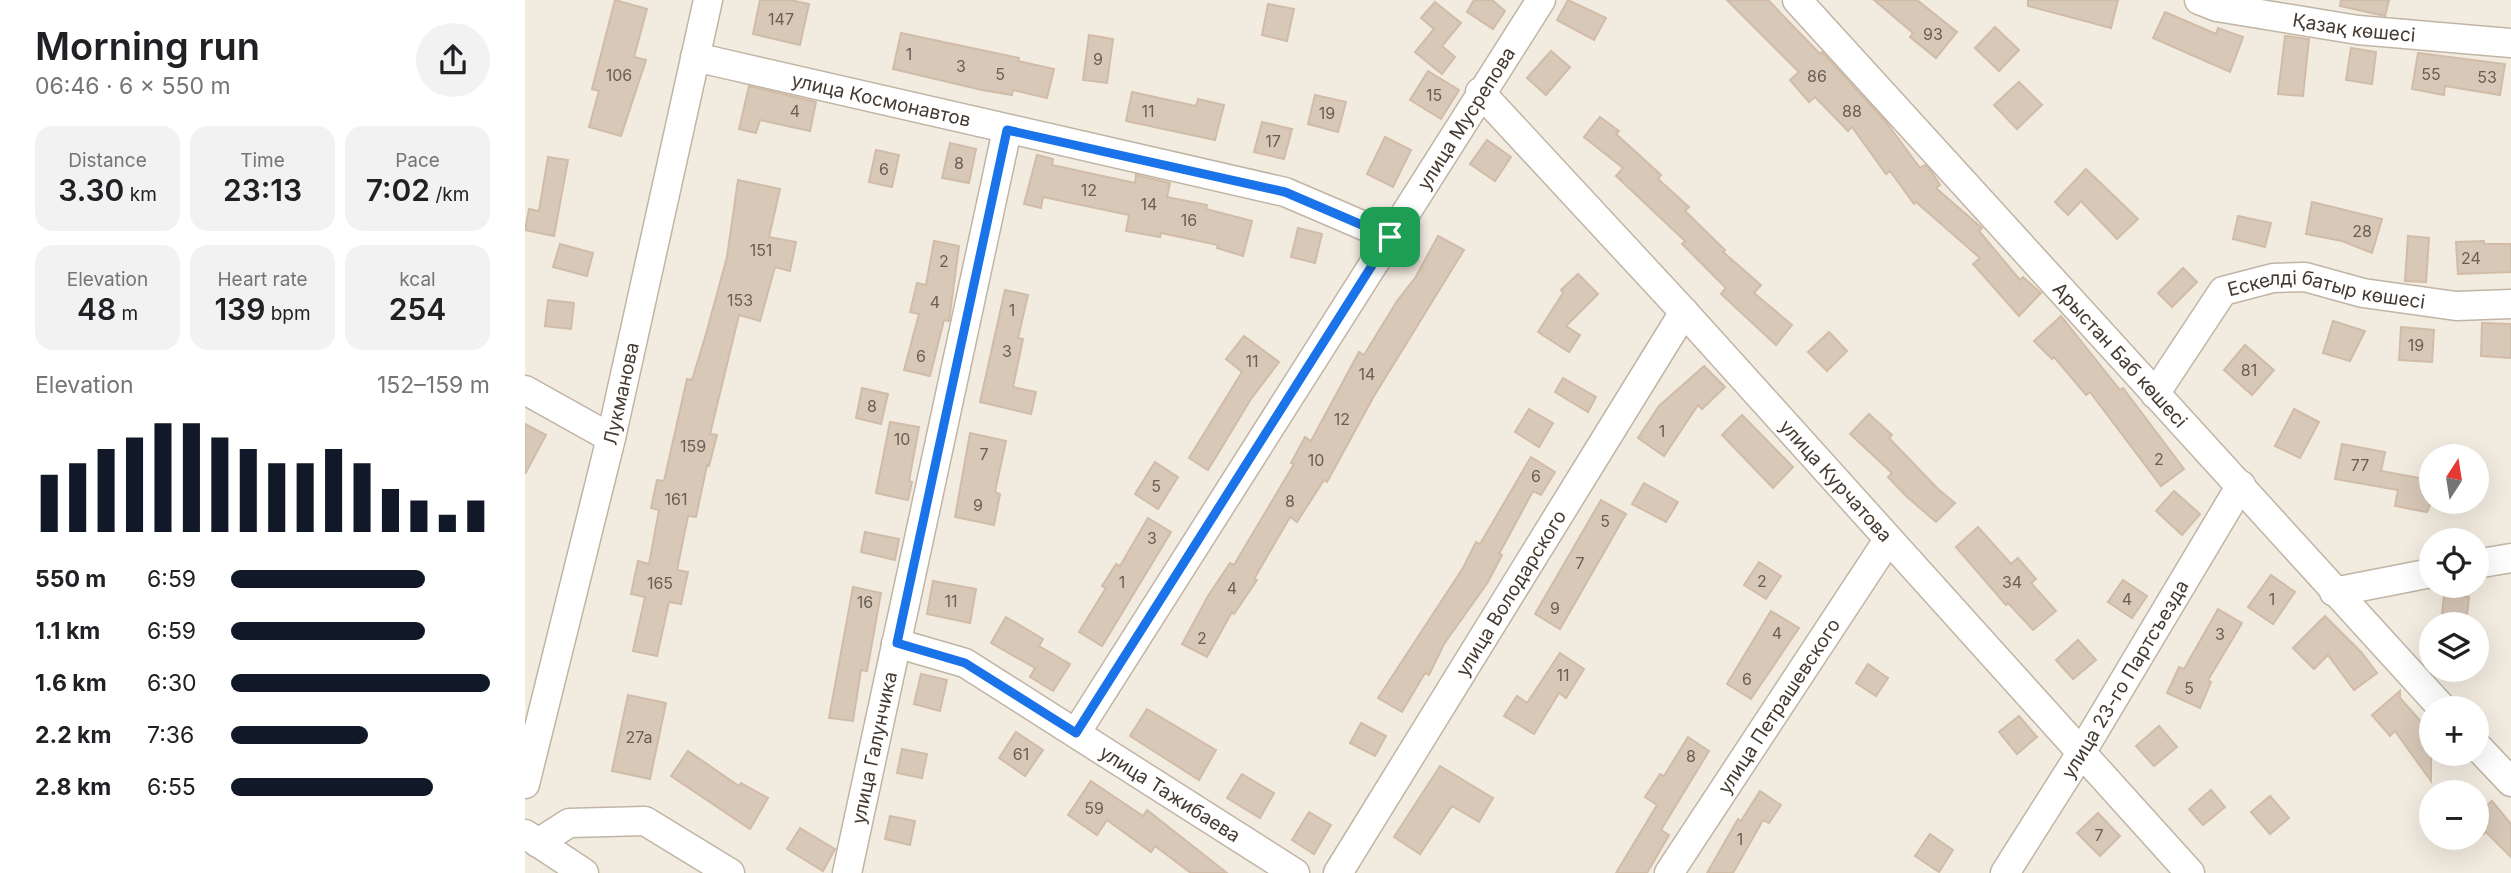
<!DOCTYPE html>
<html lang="en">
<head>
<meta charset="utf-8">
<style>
	:root { --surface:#fff; --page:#f2f2f2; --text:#202124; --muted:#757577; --accent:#111827 }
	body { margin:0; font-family:Inter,sans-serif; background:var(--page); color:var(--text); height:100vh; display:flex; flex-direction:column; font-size:26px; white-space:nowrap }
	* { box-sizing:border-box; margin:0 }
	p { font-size:23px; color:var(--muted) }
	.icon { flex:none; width:38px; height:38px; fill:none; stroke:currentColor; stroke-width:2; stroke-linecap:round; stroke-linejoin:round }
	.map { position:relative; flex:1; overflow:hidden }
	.sheet { display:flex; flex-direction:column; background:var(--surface); width:525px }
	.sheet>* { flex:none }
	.needle { width:46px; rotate:12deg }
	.buttons { position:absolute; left:1894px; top:444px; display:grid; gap:14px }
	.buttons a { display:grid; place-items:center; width:70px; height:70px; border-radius:50%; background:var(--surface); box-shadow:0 7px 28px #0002; font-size:35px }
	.pin { position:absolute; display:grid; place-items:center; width:60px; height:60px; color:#fff; margin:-30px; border-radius:14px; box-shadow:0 4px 10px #0006 }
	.round { display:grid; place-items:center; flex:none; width:74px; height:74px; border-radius:37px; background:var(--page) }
	.overview { display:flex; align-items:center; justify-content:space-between; height:119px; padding:0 35px }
	h1 { font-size:38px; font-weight:600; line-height:52px }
	.stats { display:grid; grid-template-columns:repeat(3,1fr); gap:10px; height:119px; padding:7px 35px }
	.stats div { display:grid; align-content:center; border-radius:18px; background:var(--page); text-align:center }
	.stats b { font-size:30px; font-weight:600 }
	.stats small { font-size:19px; font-weight:400 }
	.stats p { font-size:19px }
	.chart { height:196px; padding:14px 35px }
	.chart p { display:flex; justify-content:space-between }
	.chart svg { width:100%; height:126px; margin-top:7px; stroke:var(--accent); stroke-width:6 }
	ul { padding:0 35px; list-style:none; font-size:23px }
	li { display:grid; grid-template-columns:112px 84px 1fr; align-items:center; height:52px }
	li i { height:18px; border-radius:9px; background:var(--accent) }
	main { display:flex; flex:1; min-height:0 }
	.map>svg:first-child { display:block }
	.building { fill:#d8c8b8; stroke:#d0bca7; stroke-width:2 }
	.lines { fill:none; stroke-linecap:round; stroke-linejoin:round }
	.minor-casing { stroke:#c1b4a5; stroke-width:31 }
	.minor { stroke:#fff; stroke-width:28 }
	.route-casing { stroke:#fff; stroke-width:14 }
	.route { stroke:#1a73e8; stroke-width:9 }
	.labels { text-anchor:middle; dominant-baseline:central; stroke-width:7; stroke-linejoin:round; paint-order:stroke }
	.number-label { font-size:16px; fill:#695e53 }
	.street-label { font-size:19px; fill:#443a31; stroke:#fff }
</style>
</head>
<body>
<main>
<section class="sheet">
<div class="overview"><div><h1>Morning run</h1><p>06:46 · 6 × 550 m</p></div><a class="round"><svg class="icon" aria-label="share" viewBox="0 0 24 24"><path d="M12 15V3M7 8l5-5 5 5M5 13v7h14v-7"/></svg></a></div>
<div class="stats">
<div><p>Distance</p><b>3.30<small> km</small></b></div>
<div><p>Time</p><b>23:13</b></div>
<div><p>Pace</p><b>7:02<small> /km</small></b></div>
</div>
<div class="stats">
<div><p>Elevation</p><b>48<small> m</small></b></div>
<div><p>Heart rate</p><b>139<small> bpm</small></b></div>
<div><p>kcal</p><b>254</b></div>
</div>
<div class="chart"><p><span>Elevation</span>152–159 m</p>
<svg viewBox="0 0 160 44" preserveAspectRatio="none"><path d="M5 44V24M15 44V20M25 44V15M35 44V11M45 44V6M55 44V6M65 44V11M75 44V15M85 44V20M95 44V20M105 44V15M115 44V20M125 44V29M135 44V33M145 44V38M155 44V33"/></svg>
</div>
<ul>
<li><b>550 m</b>6:59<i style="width:75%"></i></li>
<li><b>1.1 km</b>6:59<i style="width:75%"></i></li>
<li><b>1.6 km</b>6:30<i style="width:100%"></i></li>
<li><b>2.2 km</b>7:36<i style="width:53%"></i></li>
<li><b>2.8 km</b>6:55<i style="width:78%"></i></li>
</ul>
</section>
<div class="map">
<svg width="1986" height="873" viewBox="0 0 1986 873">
	<rect width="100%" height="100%" fill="#f2ebe0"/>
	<g class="building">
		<path d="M 90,0 L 122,9 L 109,57 L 121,60 L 96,136 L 64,127 L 74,91 L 67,89 Z"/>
		<path d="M 235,0 L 265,0 L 284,4 L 275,45 L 228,34 Z"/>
		<path d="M 949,0 L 967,0 L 980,11 L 968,29 L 942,12 Z"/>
		<path d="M 1043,0 L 1081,18 L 1069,40 L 1032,20 Z"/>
		<path d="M 1202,0 L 1243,0 L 1295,54 L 1297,52 L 1361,122 L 1395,168 L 1400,165 L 1406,171 L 1415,185 L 1411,188 L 1457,228 L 1454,231 L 1495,280 L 1498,277 L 1516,293 L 1494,316 L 1448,264 L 1455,258 L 1391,202 L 1389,204 L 1365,171 L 1361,174 L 1327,127 L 1323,131 L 1290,97 L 1284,102 L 1265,80 L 1274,72 Z"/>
		<path d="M 1349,0 L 1392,0 L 1432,32 L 1411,58 L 1385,37 L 1388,33 Z"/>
		<path d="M 1503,0 L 1593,0 L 1586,28 L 1503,6 Z"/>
		<path d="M 1816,0 L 1864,0 L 1860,16 L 1815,6 Z"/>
		<path d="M 910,2 L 936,23 L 917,46 L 930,57 L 917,74 L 890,52 L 909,29 L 896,18 Z"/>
		<path d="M 743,4 L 769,9 L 762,41 L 737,35 Z"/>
		<path d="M 1640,12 L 1691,34 L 1693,28 L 1718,37 L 1705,72 L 1628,38 Z"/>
		<path d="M 1470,27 L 1494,50 L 1474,71 L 1450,48 Z"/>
		<path d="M 376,33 L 494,58 L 493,61 L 529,69 L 522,98 L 488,90 L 487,95 L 457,90 L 368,69 Z"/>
		<path d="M 564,35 L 588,39 L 582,83 L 558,80 Z"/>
		<path d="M 1760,36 L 1784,39 L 1778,96 L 1753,94 Z"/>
		<path d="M 1826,48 L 1851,52 L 1847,84 L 1821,80 Z"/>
		<path d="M 1026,51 L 1045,67 L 1021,95 L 1002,78 Z"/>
		<path d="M 1893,53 L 1980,64 L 1975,95 L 1920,86 L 1919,95 L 1887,89 Z"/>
		<path d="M 903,71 L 934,90 L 916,119 L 885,100 Z"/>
		<path d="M 1494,82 L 1517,105 L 1492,129 L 1469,105 Z"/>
		<path d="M 224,86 L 291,102 L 285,131 L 235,120 L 231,133 L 214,129 Z"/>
		<path d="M 607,92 L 671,106 L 673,99 L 699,105 L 690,140 L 601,121 Z"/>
		<path d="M 790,95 L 821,102 L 813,132 L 783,124 Z"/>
		<path d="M 1075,117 L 1094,131 L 1091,134 L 1136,175 L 1133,179 L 1164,207 L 1160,211 L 1200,250 L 1198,252 L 1236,285 L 1229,293 L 1267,325 L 1251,345 L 1196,294 L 1201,288 L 1157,244 L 1160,241 L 1091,176 L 1098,168 L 1059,137 Z"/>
		<path d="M 737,122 L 767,129 L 759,159 L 729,152 Z"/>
		<path d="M 860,137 L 886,150 L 868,187 L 842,174 Z"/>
		<path d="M 962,140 L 986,157 L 970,181 L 945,164 Z"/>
		<path d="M 425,143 L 451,149 L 444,183 L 417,178 Z"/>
		<path d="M 351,150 L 374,155 L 367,187 L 344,182 Z"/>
		<path d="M 512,155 L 528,159 L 527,165 L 610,183 L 611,175 L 645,183 L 642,197 L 682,205 L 681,209 L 727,221 L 718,256 L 692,248 L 693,245 L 636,233 L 635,237 L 601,231 L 604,215 L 518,197 L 516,208 L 499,204 Z"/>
		<path d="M 23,157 L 43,160 L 29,236 L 0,230 L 4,209 L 14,211 Z"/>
		<path d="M 1561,169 L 1613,219 L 1592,239 L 1556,201 L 1543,215 L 1530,202 Z"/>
		<path d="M 213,180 L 255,189 L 244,237 L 271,242 L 265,271 L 250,267 L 235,321 L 214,315 L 185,434 L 192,435 L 184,466 L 182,465 L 171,517 L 163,516 L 152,570 L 163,572 L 156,604 L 144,602 L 132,656 L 108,651 L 120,597 L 106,594 L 113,561 L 124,564 L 134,510 L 126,508 L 132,480 L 139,481 L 162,379 L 167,380 L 181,334 L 202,257 Z"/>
		<path d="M 1787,202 L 1857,219 L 1847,253 L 1817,241 L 1781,234 Z"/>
		<path d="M 1713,216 L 1746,223 L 1740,247 L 1708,239 Z"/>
		<path d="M 773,228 L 797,234 L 790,263 L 766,257 Z"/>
		<path d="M 913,236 L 939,250 L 849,396 L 802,482 L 799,480 L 772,522 L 765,517 L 729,579 L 732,580 L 709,614 L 707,612 L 682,657 L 657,644 L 683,596 L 705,563 L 709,565 L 769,464 L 766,463 L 780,437 L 786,441 L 834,352 L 839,355 L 872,301 L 890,278 Z"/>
		<path d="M 1883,236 L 1904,238 L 1901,282 L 1880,281 Z"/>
		<path d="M 409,241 L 434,246 L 424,321 L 419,320 L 405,376 L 379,370 L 394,314 L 385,312 L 392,283 L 401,285 Z"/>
		<path d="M 1959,241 L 1959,244 L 1986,244 L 1986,272 L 1933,274 L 1931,242 Z"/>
		<path d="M 35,244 L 68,253 L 62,276 L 28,267 Z"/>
		<path d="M 1658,268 L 1672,282 L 1647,307 L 1633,293 Z"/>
		<path d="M 1053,274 L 1073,294 L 1041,326 L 1055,335 L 1044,352 L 1013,332 L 1038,293 L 1036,290 Z"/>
		<path d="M 480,290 L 503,295 L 493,338 L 498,339 L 488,387 L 511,392 L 506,414 L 455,402 Z"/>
		<path d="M 23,300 L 49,303 L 46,329 L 20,326 Z"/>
		<path d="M 1536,316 L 1595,390 L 1598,388 L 1659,469 L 1636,486 L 1565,392 L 1561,395 L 1529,357 L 1527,359 L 1509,341 Z"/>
		<path d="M 1808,321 L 1840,331 L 1825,361 L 1798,353 Z"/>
		<path d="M 1957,323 L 1986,324 L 1986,358 L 1956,356 Z"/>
		<path d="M 1876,327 L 1909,330 L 1907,362 L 1874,360 Z"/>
		<path d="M 1304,332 L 1322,351 L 1302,371 L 1283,352 Z"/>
		<path d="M 719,336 L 754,362 L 726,399 L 683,470 L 664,458 L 717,372 L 701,359 Z"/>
		<path d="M 1720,345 L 1749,370 L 1727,395 L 1699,370 Z"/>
		<path d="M 1179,366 L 1200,387 L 1177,409 L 1173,405 L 1139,456 L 1113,438 L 1134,406 Z"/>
		<path d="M 1038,378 L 1071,397 L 1063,412 L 1030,392 Z"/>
		<path d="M 337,388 L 363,394 L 356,424 L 331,418 Z"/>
		<path d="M 1004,409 L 1028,423 L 1014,447 L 990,432 Z"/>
		<path d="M 1769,409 L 1794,422 L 1775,458 L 1750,446 Z"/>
		<path d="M 1344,414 L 1367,435 L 1364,438 L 1413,489 L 1430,503 L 1411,522 L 1381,496 L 1363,477 L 1367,473 L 1325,434 Z"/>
		<path d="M 1217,415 L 1268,467 L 1248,488 L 1197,435 Z"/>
		<path d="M 365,422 L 394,427 L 384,481 L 387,482 L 383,500 L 351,493 Z"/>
		<path d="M 0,424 L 21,435 L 0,474 Z"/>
		<path d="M 445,433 L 481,441 L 470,492 L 475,494 L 469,525 L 430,517 Z"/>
		<path d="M 1817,444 L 1860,452 L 1856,471 L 1906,480 L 1906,502 L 1902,512 L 1870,506 L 1873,490 L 1810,479 Z"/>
		<path d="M 1006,457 L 1030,472 L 1016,495 L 1008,491 L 974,554 L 977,555 L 963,582 L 919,644 L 904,675 L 900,673 L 877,712 L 853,698 L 938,568 L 951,542 L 955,544 Z"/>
		<path d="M 630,462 L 653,477 L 633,509 L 610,494 Z"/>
		<path d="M 1119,483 L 1153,502 L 1141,522 L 1107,504 Z"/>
		<path d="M 1649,491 L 1675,514 L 1657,535 L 1631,511 Z"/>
		<path d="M 1076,500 L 1101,514 L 1035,629 L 1010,614 Z"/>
		<path d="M 623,518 L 646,532 L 577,646 L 554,632 L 581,588 L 577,586 L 591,564 L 595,566 Z"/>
		<path d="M 1453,527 L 1486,564 L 1493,558 L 1511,579 L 1506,583 L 1531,611 L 1508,630 L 1483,603 L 1481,605 L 1431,547 Z"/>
		<path d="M 340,532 L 374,539 L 370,560 L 336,552 Z"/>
		<path d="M 1234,562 L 1256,576 L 1241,599 L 1219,585 Z"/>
		<path d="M 1746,575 L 1770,592 L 1748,624 L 1723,607 Z"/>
		<path d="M 1598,580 L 1622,596 L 1607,618 L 1583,602 Z"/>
		<path d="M 408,581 L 451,589 L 445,623 L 402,614 Z"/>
		<path d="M 328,587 L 356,593 L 342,671 L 336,670 L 328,721 L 304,718 Z"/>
		<path d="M 1919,594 L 1944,597 L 1941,625 L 1916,625 Z"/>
		<path d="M 1693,609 L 1717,623 L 1683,680 L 1686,682 L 1675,708 L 1642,693 L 1654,667 L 1659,669 Z"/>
		<path d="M 1246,611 L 1274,628 L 1226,699 L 1202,684 Z"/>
		<path d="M 1800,616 L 1836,652 L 1852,673 L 1829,690 L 1803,655 L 1789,669 L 1768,648 Z"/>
		<path d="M 481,617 L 518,639 L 514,646 L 545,664 L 528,691 L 505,677 L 510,668 L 466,643 Z"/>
		<path d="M 1553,640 L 1571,660 L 1548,679 L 1531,660 Z"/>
		<path d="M 1035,653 L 1059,669 L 1041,698 L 1034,693 L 1009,734 L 979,716 L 992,696 L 1002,703 Z"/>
		<path d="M 1343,664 L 1363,678 L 1351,696 L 1331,683 Z"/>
		<path d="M 396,674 L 422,680 L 415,711 L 389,704 Z"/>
		<path d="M 1875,691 L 1875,698 L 1906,733 L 1906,781 L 1870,731 L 1865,736 L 1847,715 Z"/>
		<path d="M 103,695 L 141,703 L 125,779 L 87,771 Z"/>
		<path d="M 622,709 L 691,750 L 674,780 L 605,736 Z"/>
		<path d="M 1494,716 L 1512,737 L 1492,754 L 1474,732 Z"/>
		<path d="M 836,723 L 861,736 L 850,756 L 825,743 Z"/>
		<path d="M 1634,726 L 1652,747 L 1629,766 L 1611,746 Z"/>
		<path d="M 491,732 L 518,750 L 500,776 L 474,758 Z"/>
		<path d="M 1163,737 L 1184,751 L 1136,830 L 1144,835 L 1122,873 L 1091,873 L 1132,805 L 1120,797 L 1135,774 L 1139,776 Z"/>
		<path d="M 377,749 L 402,754 L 397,778 L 372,773 Z"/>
		<path d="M 163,751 L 214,786 L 216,783 L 243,798 L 225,829 L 146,776 Z"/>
		<path d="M 915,766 L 968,798 L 954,822 L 927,806 L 895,854 L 869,837 Z"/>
		<path d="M 717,774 L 749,793 L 735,818 L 702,798 Z"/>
		<path d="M 566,781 L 618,816 L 622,810 L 702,873 L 666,873 L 630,846 L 626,852 L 582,820 L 572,835 L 543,815 Z"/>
		<path d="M 1686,790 L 1700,807 L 1678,825 L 1664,809 Z"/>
		<path d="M 1235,791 L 1256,805 L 1244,823 L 1238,820 L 1208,873 L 1182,873 L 1213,819 L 1216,821 Z"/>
		<path d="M 1745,796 L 1764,818 L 1745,834 L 1726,812 Z"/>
		<path d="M 1967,801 L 1986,824 L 1986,857 L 1961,832 L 1951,840 L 1951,814 Z"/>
		<path d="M 784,812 L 806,825 L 789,854 L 767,840 Z"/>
		<path d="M 1573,813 L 1595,836 L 1575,856 L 1552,833 Z"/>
		<path d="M 365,816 L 390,821 L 385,845 L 360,839 Z"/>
		<path d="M 275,828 L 310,849 L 298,871 L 262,849 Z"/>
		<path d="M 1405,834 L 1428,850 L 1414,872 L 1390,856 Z"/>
	</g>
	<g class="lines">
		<g class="minor-casing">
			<g id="minor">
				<path id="s1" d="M 1272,0 L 1918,709"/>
				<path id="s2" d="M 1674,0 L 1692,7 L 1833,30 L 1986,43"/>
				<path id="s3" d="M 170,57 L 760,192 L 865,237"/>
				<path id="s4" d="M 955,92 L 1159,312 L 1665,873"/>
				<path d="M 0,390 L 86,438"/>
				<path id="s5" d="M 1630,394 L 1698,291 L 1748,278 L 1780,277 L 1838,293 L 1931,306 L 1986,304"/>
				<path d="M 1951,564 L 1986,558"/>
				<path d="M 1809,592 L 1906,573"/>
				<path id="s6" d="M 371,643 L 440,663 L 770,873"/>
				<path id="s7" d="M 551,733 L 1016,0"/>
				<path d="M 1951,745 L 1986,782"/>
				<path id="s8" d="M 0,784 L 86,438 L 183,0"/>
				<path d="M 0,834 L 59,873"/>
				<path d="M 13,843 L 44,823 L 120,821 L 205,873"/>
				<path id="s9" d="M 322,873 L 482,130"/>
				<path id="s10" d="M 813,873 L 1159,312"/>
				<path id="s11" d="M 1144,873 L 1363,540"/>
				<path id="s12" d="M 1480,873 L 1556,753 L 1716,485"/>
			</g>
		</g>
		<use href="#minor" class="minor"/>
	</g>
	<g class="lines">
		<g class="route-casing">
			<path id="route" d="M 482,130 L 760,192 L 865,237 L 551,733 L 440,663 L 372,643 Z"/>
		</g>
		<use href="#route" class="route"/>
	</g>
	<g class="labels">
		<g class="number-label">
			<text x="256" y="19">147</text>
			<text x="1408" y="34">93</text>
			<text x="384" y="54">1</text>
			<text x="573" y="59">9</text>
			<text x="436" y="66">3</text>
			<text x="475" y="74">5</text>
			<text x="1906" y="74">55</text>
			<text x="94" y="75">106</text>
			<text x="1292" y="76">86</text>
			<text x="1962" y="77">53</text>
			<text x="909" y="95">15</text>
			<text x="270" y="111">4</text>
			<text x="623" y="111">11</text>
			<text x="1327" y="111">88</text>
			<text x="802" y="113">19</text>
			<text x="748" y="141">17</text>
			<text x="434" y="163">8</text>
			<text x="359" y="169">6</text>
			<text x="564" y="190">12</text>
			<text x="624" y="204">14</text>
			<text x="664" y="220">16</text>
			<text x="1837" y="231">28</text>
			<text x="236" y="250">151</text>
			<text x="1946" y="258">24</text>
			<text x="419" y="261">2</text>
			<text x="215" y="300">153</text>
			<text x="410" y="302">4</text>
			<text x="487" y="310">1</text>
			<text x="1891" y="345">19</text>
			<text x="482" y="351">3</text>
			<text x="396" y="356">6</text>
			<text x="727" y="361">11</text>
			<text x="1724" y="370">81</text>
			<text x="842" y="374">14</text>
			<text x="347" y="406">8</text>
			<text x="817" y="419">12</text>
			<text x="1137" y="431">1</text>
			<text x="377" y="439">10</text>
			<text x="168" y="446">159</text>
			<text x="459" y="454">7</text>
			<text x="1634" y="459">2</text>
			<text x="791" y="460">10</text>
			<text x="1835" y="465">77</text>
			<text x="1011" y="476">6</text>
			<text x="631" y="486">5</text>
			<text x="151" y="499">161</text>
			<text x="765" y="501">8</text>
			<text x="453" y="505">9</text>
			<text x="1080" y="521">5</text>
			<text x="627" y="538">3</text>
			<text x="1055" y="563">7</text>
			<text x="1237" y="581">2</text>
			<text x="597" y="582">1</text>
			<text x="1487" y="582">34</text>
			<text x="135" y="583">165</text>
			<text x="707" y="588">4</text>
			<text x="1602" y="599">4</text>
			<text x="1747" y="599">1</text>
			<text x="426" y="601">11</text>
			<text x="340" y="602">16</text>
			<text x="1030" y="608">9</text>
			<text x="1252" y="633">4</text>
			<text x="1695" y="634">3</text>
			<text x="677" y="638">2</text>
			<text x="1038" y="675">11</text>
			<text x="1222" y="679">6</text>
			<text x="1664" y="688">5</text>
			<text x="114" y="737">27а</text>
			<text x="496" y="754">61</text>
			<text x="1166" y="756">8</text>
			<text x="569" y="808">59</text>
			<text x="1574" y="835">7</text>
			<text x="1215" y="839">1</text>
		</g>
		<g class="street-label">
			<text stroke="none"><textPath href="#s2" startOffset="158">Қазақ көшесі</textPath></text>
			<text stroke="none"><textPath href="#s3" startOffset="191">улица Космонавтов</textPath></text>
			<text stroke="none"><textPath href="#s7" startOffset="728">улица Мусрепова</textPath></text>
			<text stroke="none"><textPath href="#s5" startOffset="229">Ескелді батыр көшесі</textPath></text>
			<text stroke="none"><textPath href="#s1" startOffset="480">Арыстан Баб көшесі</textPath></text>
			<text stroke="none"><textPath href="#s8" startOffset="402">Лукманова</textPath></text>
			<text stroke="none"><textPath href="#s4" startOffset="527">улица Курчатова</textPath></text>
			<text stroke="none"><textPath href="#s10" startOffset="329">улица Володарского</textPath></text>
			<text stroke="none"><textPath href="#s12" startOffset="228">улица 23-го Партсъезда</textPath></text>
			<text stroke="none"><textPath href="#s11" startOffset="200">улица Петрашевского</textPath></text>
			<text stroke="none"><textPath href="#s9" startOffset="128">улица Галунчика</textPath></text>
			<text stroke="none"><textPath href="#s6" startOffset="315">улица Тажибаева</textPath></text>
		</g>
	</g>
</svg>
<div class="buttons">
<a><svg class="needle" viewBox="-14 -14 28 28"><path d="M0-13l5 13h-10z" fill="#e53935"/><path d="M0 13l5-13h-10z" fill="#757577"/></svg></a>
<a><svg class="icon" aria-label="locate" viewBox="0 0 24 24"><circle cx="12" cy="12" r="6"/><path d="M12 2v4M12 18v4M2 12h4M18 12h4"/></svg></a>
<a><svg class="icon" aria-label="layers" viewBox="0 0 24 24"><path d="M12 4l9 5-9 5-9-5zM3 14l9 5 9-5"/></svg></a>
<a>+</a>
<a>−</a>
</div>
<div class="pin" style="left:865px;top:237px;background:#1e9e55"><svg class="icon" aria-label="arrive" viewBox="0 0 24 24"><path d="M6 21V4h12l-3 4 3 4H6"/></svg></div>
</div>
</main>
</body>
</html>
